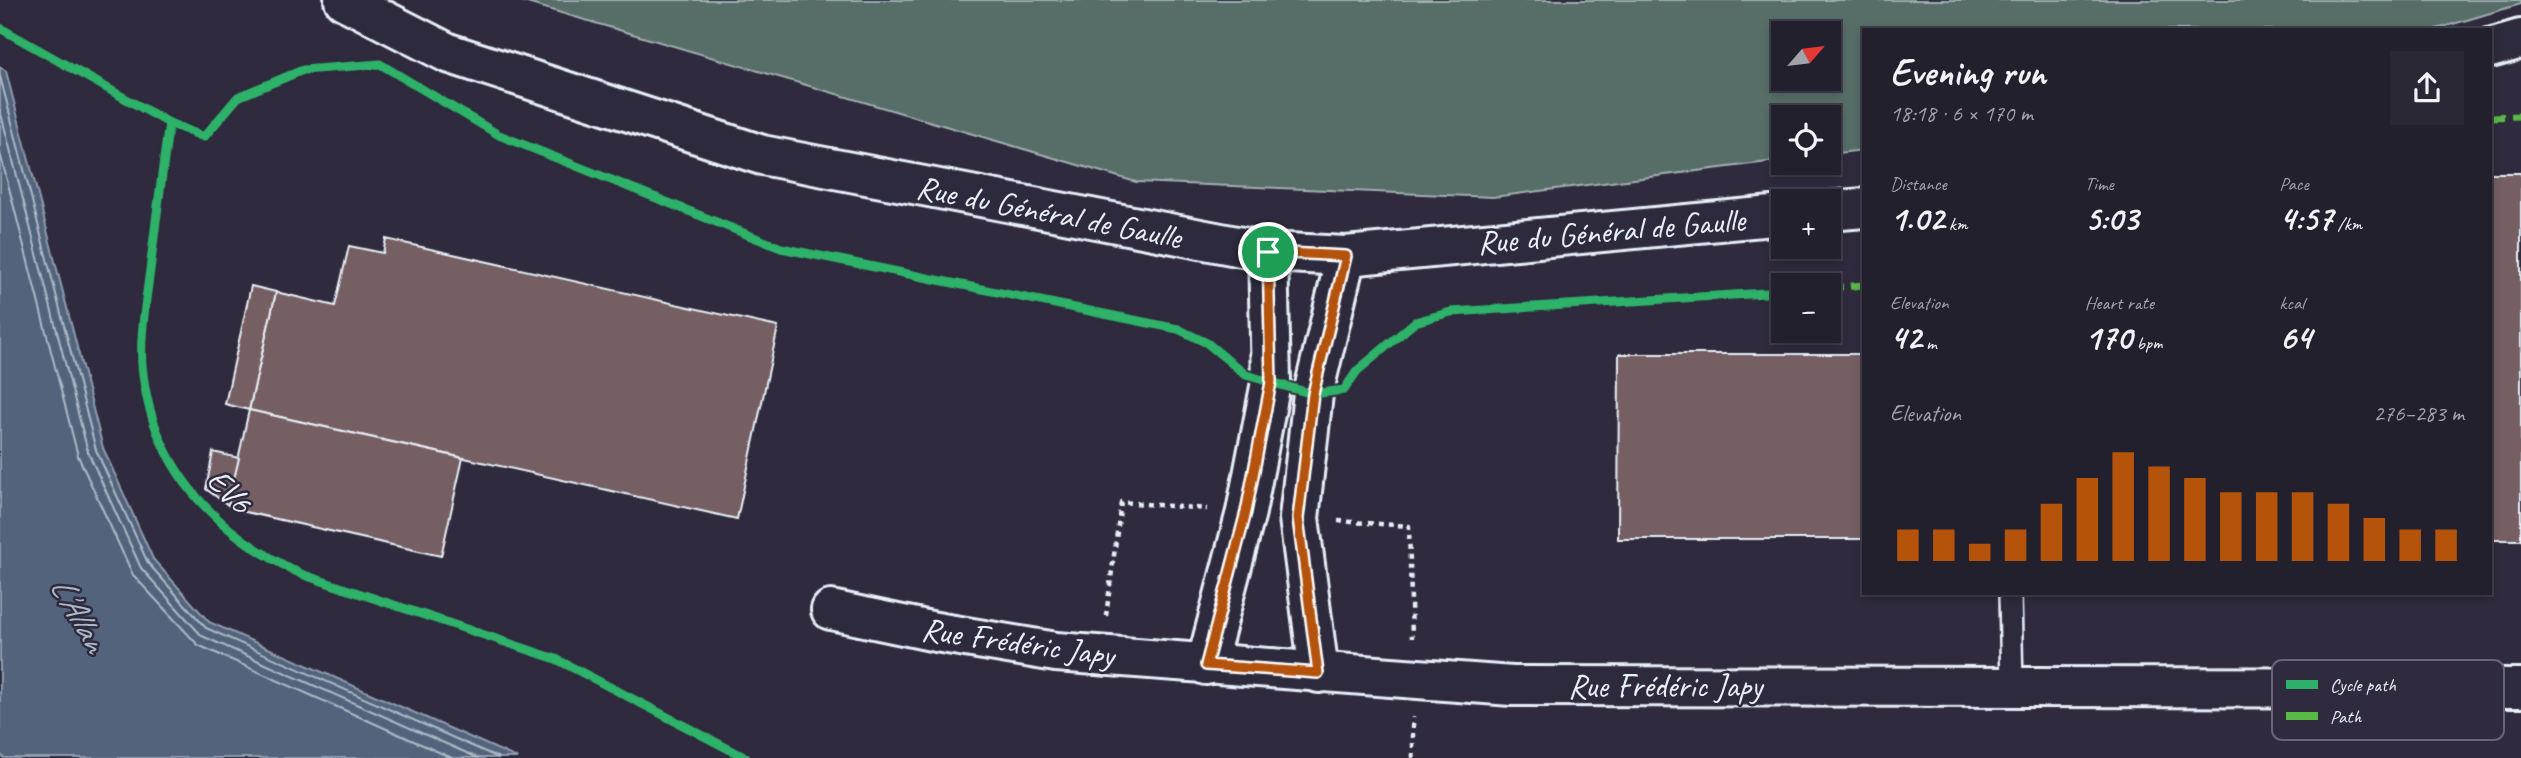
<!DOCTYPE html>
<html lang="en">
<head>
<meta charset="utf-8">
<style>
	:root { --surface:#23202e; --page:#2b2836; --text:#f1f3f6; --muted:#a3a3aa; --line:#403e4a; --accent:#b45309 }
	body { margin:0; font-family:Caveat,sans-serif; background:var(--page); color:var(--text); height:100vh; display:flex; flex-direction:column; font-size:26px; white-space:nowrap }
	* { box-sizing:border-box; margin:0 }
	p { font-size:23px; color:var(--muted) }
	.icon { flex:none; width:38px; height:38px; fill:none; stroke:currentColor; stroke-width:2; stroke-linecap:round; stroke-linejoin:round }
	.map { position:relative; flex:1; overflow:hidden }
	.details { position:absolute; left:1862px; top:28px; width:630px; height:567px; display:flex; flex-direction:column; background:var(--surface); border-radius:0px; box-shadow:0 4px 10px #0003,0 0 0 2px var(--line) }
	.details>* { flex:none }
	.needle { width:46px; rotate:62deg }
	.fabs { position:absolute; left:1771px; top:21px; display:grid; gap:14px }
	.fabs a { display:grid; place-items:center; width:70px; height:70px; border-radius:0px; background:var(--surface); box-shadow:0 4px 10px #0003,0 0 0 2px var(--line); font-size:35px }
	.pin { position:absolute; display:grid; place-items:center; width:60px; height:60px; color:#fff; margin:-30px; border:4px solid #fff; border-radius:50%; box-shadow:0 2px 7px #0007 }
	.round { display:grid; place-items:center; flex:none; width:74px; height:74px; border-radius:0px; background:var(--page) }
	.headline { display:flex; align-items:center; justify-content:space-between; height:119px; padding:0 28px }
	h1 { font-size:38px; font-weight:600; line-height:52px }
	.figures { display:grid; grid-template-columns:repeat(3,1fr); gap:10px; height:119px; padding:7px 28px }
	.figures div { display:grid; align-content:center }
	.figures b { font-size:35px; font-weight:600 }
	.figures small { font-size:19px; font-weight:400 }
	.figures p { font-size:19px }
	.chart { height:196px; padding:14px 28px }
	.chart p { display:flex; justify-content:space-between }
	.chart svg { width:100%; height:126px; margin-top:7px; stroke:var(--accent); stroke-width:6 }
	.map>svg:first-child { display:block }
	.green { fill:#576d68; stroke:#a0afb0; stroke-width:2; fill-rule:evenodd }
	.water { fill:#52647c; stroke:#8e9cae; stroke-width:2 }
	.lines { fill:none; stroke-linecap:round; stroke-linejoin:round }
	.shore { stroke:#acb9c6; stroke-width:2 }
	.building { fill:#755f62; stroke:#e8f1f8; stroke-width:2 }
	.lane-casing { stroke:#e8f1f8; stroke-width:26 }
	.street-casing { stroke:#e8f1f8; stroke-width:44 }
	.secondary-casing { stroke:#e8f1f8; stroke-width:44 }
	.path { stroke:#e8f1f8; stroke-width:4.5; stroke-dasharray:5 5; stroke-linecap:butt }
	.lane { stroke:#2f2a3d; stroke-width:21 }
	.street { stroke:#2f2a3d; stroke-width:38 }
	.secondary { stroke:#2f2a3d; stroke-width:38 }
	.quiet { stroke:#58b947; stroke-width:7; stroke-dasharray:14 7; stroke-linecap:butt }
	.cycleway-casing { stroke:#2f2a3d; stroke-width:13 }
	.cycleway { stroke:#2db169; stroke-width:9 }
	.route-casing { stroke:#fff; stroke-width:14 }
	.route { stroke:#b45309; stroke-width:9 }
	.labels { text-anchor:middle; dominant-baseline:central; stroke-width:5; stroke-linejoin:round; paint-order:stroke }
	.street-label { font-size:33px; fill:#e8f1f8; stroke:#2f2a3d }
	.water-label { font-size:35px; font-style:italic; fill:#acb9c6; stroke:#2f2a3d }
	.key { fill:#2f2a3d; stroke:#666675; stroke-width:2 }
	.key-label { font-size:19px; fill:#e8f1f8 }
</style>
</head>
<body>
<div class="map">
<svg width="2521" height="758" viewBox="0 0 2521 758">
	<rect width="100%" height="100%" fill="#2f2a3d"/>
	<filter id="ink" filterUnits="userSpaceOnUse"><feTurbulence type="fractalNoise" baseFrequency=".0143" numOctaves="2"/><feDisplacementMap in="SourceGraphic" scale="14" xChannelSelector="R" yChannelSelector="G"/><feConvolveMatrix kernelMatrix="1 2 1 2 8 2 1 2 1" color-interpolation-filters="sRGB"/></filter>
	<g filter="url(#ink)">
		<path class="green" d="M 517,0 L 2521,0 L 2521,4 L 2433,30 L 1864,30 L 1864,150 L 1829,154 L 1829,117 L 1783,117 L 1783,160 L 1493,197 L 1136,182 ZM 1783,33 L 1829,33 L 1829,79 L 1783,79 Z"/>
		<path class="water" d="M 0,67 L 6,71 L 103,448 L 153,559 L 209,622 L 517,758 L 4,758 L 0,754 Z"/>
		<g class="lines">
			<g class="shore">
				<path d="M 0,76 L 96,450 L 148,563 L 206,628 L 499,758"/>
				<path d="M 0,110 L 88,452 L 141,568 L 202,636 L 478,758"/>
				<path d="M 0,153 L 78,456 L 133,575 L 198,645 L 452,758"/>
			</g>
		</g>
		<g class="building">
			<rect x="2490" y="173" width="31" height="367"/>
			<path d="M 386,239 L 778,327 L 737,519 L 249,410 L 276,292 L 335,306 L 349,246 L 383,253 Z"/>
			<path d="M 251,286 L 276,292 L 249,410 L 225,404 Z"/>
			<path d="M 1619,354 L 1864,354 L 1864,539 L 1618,539 Z"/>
			<path d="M 249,410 L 463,458 L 441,556 L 241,511 L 228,505 Z"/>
			<path d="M 213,452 L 239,458 L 228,505 L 206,489 Z"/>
		</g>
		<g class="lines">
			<g class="lane-casing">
				<path id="lane" d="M 2010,593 L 2012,687"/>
			</g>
			<g class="street-casing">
				<g id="street">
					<path d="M 831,610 L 936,632 L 1056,652 L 1512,686 L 2521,688"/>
					<path d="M 1206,665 L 1246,512 L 1271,382 L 1268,252"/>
					<path d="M 1319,673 L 1299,518 L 1313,394 L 1346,256"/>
				</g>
			</g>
			<g class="secondary-casing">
				<g id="secondary">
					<path d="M 344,0 L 448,53 L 762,155 L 1268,252 L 1346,256 L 1783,215"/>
					<path d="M 2490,48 L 2521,39"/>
					<path d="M 1829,211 L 1864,208"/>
				</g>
			</g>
			<g class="path">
				<path d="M 1338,521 L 1409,526 L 1412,638"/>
				<path d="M 1106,616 L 1121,502 L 1207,509"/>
				<path d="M 1413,758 L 1413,717"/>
			</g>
			<use href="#lane" class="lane"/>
			<use href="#street" class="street"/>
			<use href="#secondary" class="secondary"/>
			<g class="quiet">
				<path d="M 2490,117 L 2521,116"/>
				<path d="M 1829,288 L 1864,285"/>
			</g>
			<g class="cycleway-casing">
				<g id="cycleway">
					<path d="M 0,28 L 169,123 C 162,172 156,221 150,270 C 146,301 140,334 142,365 C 151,466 214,532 301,574 L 556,659 L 746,758"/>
					<path d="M 169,123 L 204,137 L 238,97 L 303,70 L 380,64 L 499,135 L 781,248 L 1178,329 L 1207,343 L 1246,375 L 1313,394 L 1344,390 L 1357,371 L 1415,322 L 1451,312 L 1783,292"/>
				</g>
			</g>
			<use href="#cycleway" class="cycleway"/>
		</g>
	</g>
	<g class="lines" filter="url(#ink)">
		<g class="route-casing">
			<path id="route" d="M 1268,252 L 1346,256 L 1313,394 L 1298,518 L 1318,673 L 1206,665 L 1246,512 L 1271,382 Z"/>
		</g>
		<use href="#route" class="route"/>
	</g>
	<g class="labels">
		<g class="street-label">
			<text transform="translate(1049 212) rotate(11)">Rue du Général de Gaulle</text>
			<text transform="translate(1611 231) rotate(-5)">Rue du Général de Gaulle</text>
			<text transform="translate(230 491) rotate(46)">EV6</text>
			<text transform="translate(1018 642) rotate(8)">Rue Frédéric Japy</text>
			<text x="1665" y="686">Rue Frédéric Japy</text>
		</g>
		<g class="water-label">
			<text transform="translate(79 614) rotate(61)">L'Allan</text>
		</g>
	</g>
	<rect x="2272" y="660" width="232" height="80" rx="10" class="key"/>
	<rect x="2286" y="680" width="32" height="9" fill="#2db169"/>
	<rect x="2286" y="712" width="32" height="8" fill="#58b947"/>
	<g class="key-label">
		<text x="2330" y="691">Cycle path</text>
		<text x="2330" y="723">Path</text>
	</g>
</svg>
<div class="fabs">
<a><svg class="needle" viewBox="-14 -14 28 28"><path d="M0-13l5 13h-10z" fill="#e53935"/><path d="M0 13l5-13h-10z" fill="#a3a3aa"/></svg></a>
<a><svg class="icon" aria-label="locate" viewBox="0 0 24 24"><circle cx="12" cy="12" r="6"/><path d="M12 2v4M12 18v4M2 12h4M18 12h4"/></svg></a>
<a>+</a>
<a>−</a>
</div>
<div class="pin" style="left:1268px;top:252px;background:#1e9e55"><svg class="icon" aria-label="arrive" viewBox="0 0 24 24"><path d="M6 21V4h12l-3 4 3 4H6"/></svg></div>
<section class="details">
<div class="headline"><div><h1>Evening run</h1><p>18:18 · 6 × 170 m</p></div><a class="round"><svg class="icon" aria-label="share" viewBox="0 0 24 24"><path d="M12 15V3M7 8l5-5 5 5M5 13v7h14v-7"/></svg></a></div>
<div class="figures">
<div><p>Distance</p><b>1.02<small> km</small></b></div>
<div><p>Time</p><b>5:03</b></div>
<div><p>Pace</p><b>4:57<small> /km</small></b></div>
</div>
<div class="figures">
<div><p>Elevation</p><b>42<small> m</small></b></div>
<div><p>Heart rate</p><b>170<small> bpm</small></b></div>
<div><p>kcal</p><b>64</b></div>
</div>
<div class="chart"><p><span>Elevation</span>276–283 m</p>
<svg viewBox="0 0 160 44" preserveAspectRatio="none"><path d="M5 44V33M15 44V33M25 44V38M35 44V33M45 44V24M55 44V15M65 44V6M75 44V11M85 44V15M95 44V20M105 44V20M115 44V20M125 44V24M135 44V29M145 44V33M155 44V33"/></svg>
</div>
</section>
</div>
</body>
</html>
